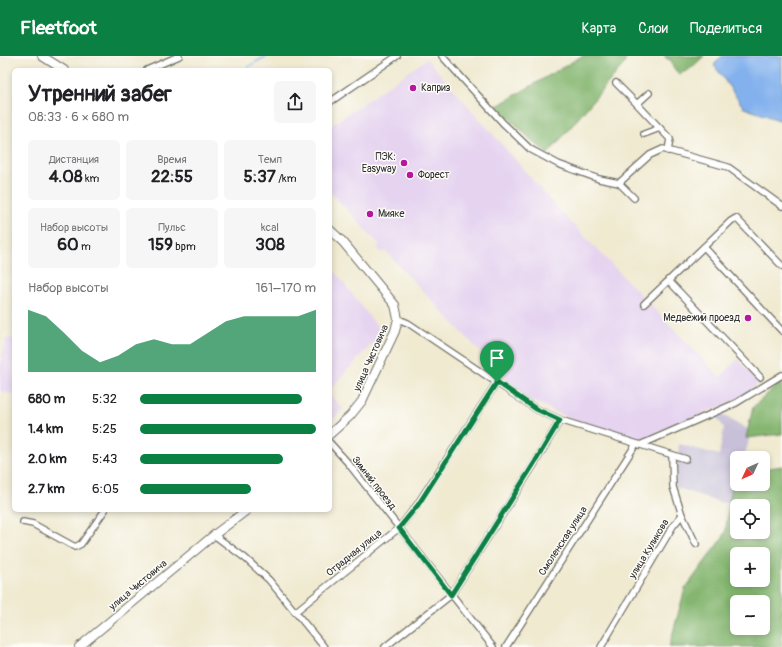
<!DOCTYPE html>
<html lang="ru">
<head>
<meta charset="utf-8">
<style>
	:root { --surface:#fff; --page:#f6f6f6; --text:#202124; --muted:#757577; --accent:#0b8043 }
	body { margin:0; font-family:Pangolin,sans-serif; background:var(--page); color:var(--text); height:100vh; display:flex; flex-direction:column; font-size:15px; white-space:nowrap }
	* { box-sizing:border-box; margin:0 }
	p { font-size:13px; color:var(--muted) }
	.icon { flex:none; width:22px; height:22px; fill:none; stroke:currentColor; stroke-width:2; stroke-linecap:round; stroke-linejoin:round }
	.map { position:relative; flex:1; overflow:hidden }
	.panel { position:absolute; left:12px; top:12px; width:320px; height:444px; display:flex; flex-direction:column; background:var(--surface); border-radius:6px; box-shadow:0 2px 6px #0003 }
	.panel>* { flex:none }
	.needle { width:26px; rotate:226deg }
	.controls { position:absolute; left:730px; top:395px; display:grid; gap:8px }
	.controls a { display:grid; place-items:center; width:40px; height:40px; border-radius:6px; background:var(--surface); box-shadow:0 2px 6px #0003; font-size:20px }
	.pin { position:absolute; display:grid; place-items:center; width:34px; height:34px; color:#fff; margin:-41px -17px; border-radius:50% 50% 50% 0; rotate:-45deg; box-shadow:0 0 4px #0007 }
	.pin .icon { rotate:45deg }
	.round { display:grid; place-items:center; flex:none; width:42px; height:42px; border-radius:6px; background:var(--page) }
	.summary { display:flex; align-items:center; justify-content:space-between; height:68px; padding:0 16px }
	h1 { font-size:22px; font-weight:700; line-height:30px }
	.metrics { display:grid; grid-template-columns:repeat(3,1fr); gap:6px; height:68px; padding:4px 16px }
	.metrics div { display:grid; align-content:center; border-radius:6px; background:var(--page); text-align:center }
	.metrics b { font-size:17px; font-weight:700 }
	.metrics small { font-size:11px; font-weight:400 }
	.metrics p { font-size:11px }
	.chart { height:112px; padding:8px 16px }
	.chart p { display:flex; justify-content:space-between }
	.chart svg { width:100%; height:72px; margin-top:4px; fill:var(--accent); opacity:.7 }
	ul { padding:0 16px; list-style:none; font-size:13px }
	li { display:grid; grid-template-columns:64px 48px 1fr; align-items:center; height:30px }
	li i { height:10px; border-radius:5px; background:var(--accent) }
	header { display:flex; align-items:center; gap:24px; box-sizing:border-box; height:56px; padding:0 20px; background:var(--accent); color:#fff }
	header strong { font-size:19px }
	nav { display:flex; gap:22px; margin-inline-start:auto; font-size:14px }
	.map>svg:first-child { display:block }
	.built { fill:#e5d3f0 }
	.industrial { fill:#c7c0d8 }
	.forest { fill:#84b66f; stroke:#58704d; fill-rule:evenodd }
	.water { fill:#82b1ed; stroke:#566e8c }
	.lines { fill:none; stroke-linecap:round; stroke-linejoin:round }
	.stream { stroke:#82b1ed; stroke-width:1.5 }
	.street-casing { stroke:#706e65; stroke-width:8 }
	.secondary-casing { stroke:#706e65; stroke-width:10 }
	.street { stroke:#fff; stroke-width:5.5 }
	.secondary { stroke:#fff; stroke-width:8 }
	.route-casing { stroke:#fff; stroke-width:8 }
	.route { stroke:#0b8043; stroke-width:5 }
	.poi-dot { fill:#b5179e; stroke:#fdfcf7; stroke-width:1.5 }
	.labels { text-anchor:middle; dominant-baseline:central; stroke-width:3; stroke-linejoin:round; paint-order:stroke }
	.poi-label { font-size:10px; fill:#2b2b2b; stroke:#fdfcf7; text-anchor:start }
	.street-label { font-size:10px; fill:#2b2b2b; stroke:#fdfcf7 }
</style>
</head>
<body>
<header>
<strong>Fleetfoot</strong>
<nav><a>Карта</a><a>Слои</a><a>Поделиться</a></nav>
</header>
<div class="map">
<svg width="782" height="591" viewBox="0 0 782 591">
	<rect width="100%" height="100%" fill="#fdfcf7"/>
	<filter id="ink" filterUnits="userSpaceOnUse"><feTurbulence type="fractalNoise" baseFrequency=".025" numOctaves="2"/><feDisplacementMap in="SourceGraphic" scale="8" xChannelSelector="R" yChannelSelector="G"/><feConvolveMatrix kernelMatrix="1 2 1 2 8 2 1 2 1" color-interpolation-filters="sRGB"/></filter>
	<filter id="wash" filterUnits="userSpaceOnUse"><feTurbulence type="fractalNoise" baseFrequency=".012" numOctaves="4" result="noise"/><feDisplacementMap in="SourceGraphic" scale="16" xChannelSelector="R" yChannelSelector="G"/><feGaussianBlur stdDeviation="0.9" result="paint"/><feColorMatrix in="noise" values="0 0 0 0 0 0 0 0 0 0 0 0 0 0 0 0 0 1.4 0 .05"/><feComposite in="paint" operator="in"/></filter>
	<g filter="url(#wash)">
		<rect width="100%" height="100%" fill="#f0ead1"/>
		<g class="built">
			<path d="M 427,3 L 559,154 L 720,321 L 738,303 L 759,327 L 740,342 L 637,385 L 580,367 L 522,340 L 385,195 L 382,197 L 377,192 L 380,189 L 330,136 L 330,70 Z"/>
			<path d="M 330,209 L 382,277 L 330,333 Z"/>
			<path d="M 14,282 L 14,339 L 0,335 L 0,308 L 6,283 Z"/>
			<path d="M 330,339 L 343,353 L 330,366 Z"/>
		</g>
		<path class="industrial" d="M 719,356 L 751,375 L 747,392 L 743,402 L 737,402 L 737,417 L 731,428 L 740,441 L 735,445 L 721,447 L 675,431 L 679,388 L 719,399 L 724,372 L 715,358 Z"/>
		<g class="forest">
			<path d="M 582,0 L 627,0 L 624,8 L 548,98 L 528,81 L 497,50 Z"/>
			<path d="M 664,0 L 704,0 L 690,13 L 680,18 L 673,12 L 671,4 L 667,3 Z"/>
			<path d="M 782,325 L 782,378 L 746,382 L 753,351 Z"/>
			<path d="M 782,410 L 782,591 L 669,591 L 685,533 L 725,478 L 732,429 L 737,425 L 737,428 L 763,428 L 763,413 ZM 737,450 L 763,450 L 763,476 L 737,476 ZM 737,498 L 763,498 L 763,524 L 737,524 ZM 737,546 L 763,546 L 763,572 L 737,572 Z"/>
		</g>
		<path class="water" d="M 722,0 L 782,0 L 782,65 L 744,52 L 714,9 Z"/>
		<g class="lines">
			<path class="stream" d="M 249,14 L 249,10 L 267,0"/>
		</g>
	</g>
	<g filter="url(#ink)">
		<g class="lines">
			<g class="street-casing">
				<g id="street">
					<path d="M 442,0 L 503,67 L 530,93 L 558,108 L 599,123 L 619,127 L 650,99 L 663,93 L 728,111 L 782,150"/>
					<path d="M 147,14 L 179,0"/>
					<path d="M 616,27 L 637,48"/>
					<path d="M 649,37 L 637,48 L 670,83 L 668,95"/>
					<path d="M 330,46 L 397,0"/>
					<path d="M 644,78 L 660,72"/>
					<path d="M 619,127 L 634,142"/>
					<path d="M 704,191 L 782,275"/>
					<path d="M 668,224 L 760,321"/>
					<path d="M 644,248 L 731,165 L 736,162 L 782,210"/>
					<path d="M 398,263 L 408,267 L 536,353 L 560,364 L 686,403"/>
					<path d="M 330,387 L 348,407 L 493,591"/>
					<path d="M 640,389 L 736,347 L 782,319"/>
					<path d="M 682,459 L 696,488"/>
					<path d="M 23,466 L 33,468 L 75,491 L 81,488 L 105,454"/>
					<path d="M 214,479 L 245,502 L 269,524 L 324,591"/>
					<path d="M 295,556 L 399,472 L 417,449 L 497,326"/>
					<path d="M 385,591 L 451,539 L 535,407 L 560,364"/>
					<path d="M 506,591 L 636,388"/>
					<path d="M 601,591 L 673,470 L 682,459 L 673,431 L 672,399"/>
				</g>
			</g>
			<g class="secondary-casing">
				<g id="secondary">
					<path d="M 42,0 L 64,14"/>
					<path d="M 330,174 L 343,186 L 395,249 L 398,263 L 395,275 L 362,345 L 350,360 L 330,378"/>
					<path d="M 79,591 L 214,479 L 247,454"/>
				</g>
			</g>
			<use href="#street" class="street"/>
			<use href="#secondary" class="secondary"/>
		</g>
	</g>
	<g class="lines" filter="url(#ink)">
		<g class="route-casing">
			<path id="route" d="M 497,326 L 536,353 L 560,364 L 535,406 L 451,539 L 399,472 L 418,449 Z"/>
		</g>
		<use href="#route" class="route"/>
	</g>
	<g class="poi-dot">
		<circle cx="413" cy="32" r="4"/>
		<circle cx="404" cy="107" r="4"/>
		<circle cx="410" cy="119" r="4"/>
		<circle cx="370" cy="158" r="4"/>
		<circle cx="748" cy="262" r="4"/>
	</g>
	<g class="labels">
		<g class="poi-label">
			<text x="421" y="32">Каприз</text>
			<text x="396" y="101" text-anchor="end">ПЭК:<tspan x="396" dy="12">Easyway</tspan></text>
			<text x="418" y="119">Форест</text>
			<text x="378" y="158">Мияке</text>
			<text x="740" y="262" text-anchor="end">Медвежий проезд</text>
		</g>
		<g class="street-label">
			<text transform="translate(371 302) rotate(-66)">улица Чистовича</text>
			<text transform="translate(374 427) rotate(52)">Зимний проезд</text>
			<text transform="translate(563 485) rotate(-57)">Смоленская улица</text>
			<text transform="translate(649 493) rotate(-59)">улица Куликова</text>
			<text transform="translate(354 497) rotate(-39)">Отрадная улица</text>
			<text transform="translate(138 529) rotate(-40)">улица Чистовича</text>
		</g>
	</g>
</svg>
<div class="controls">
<a><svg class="needle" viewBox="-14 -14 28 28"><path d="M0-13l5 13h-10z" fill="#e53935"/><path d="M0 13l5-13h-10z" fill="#757577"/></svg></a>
<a><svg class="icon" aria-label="locate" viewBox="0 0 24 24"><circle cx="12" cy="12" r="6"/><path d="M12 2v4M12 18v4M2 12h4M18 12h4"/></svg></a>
<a>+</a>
<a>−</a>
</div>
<div class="pin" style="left:497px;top:326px;background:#1e9e55"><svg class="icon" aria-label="arrive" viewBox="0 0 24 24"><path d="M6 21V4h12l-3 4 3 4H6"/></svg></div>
<section class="panel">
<div class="summary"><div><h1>Утренний забег</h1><p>08:33 · 6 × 680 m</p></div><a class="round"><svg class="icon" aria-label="share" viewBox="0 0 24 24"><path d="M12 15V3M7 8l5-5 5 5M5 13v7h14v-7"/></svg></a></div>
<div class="metrics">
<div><p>Дистанция</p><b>4.08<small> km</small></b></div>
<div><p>Время</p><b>22:55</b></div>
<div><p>Темп</p><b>5:37<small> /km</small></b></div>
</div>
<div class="metrics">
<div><p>Набор высоты</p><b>60<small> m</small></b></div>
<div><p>Пульс</p><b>159<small> bpm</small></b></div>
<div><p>kcal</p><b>308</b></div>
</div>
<div class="chart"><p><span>Набор высоты</span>161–170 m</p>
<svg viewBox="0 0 160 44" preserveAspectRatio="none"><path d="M0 44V6L10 10L20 20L30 31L40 38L50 34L60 27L70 24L80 27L90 27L100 20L110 13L120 10L130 10L140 10L150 10L160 6V44z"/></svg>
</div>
<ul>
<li><b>680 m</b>5:32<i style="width:92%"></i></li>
<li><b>1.4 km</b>5:25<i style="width:100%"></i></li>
<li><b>2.0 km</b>5:43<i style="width:81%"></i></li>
<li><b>2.7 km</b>6:05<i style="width:63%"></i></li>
</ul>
</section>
</div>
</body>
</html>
